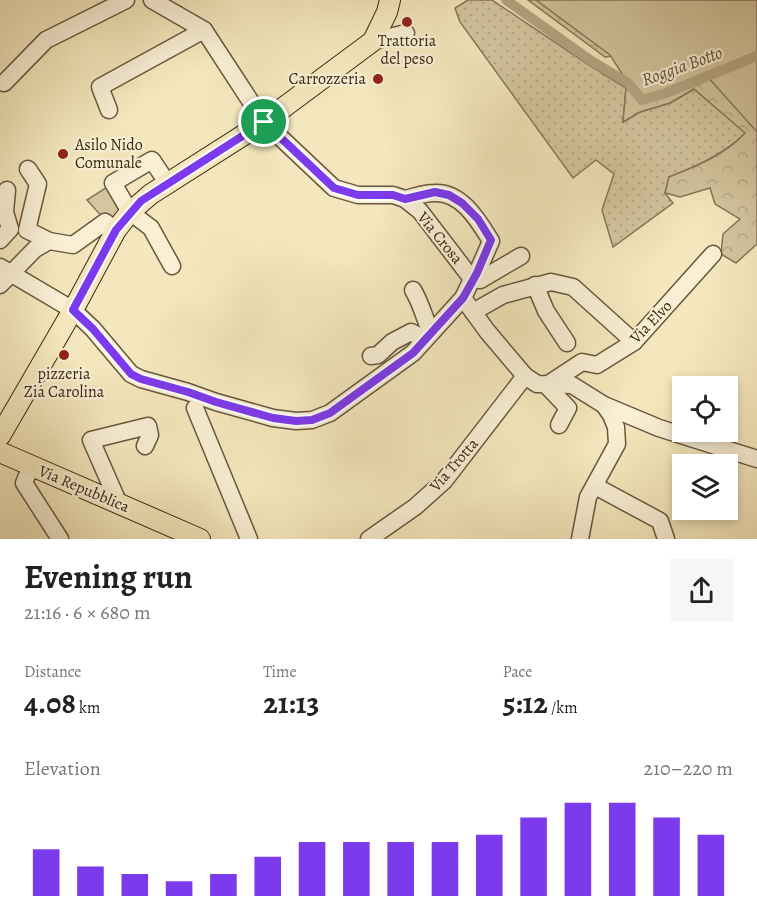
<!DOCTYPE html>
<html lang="en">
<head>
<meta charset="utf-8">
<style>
	:root { --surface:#fff; --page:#f6f6f6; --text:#222; --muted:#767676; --accent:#7c3aed }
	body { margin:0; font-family:Alegreya,serif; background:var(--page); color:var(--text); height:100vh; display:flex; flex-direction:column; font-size:22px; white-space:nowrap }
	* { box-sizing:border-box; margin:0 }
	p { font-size:20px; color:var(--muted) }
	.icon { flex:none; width:33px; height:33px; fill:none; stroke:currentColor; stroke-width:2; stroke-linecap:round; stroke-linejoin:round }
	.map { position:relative; height:539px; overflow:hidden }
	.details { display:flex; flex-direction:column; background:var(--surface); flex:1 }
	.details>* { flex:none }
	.fabs { position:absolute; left:672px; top:376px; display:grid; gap:12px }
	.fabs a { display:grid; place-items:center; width:66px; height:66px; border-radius:0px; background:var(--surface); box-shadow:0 3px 9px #0003; font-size:30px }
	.pin { position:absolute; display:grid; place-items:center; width:51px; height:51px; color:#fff; margin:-26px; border:3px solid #fff; border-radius:50%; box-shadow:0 2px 6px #0007 }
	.round { display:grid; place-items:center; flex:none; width:63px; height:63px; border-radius:0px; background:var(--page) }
	.overview { display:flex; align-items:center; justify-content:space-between; height:102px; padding:0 24px }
	h1 { font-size:33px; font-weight:600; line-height:45px }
	.stats { display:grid; grid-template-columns:repeat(3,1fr); gap:9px; height:102px; padding:6px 24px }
	.stats div { display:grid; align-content:center }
	.stats b { font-size:30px; font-weight:600 }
	.stats small { font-size:16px; font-weight:400 }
	.stats p { font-size:16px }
	.chart { height:168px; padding:12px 24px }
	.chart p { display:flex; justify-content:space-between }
	.chart svg { width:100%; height:108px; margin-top:6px; stroke:var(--accent); stroke-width:6 }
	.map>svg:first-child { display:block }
	.grass { fill:url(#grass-dots); stroke:#86765a; stroke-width:1.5 }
	.forest { fill:url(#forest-crowns); stroke:#86765a; stroke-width:1.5 }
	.green { fill:#d4c6a0; stroke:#86765a; stroke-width:1.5 }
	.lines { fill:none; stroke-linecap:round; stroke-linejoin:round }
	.canal { stroke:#b4a684; stroke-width:10 }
	.minor-casing { stroke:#68573e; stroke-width:19 }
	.major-casing { stroke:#392714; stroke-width:22 }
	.minor { stroke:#f8efd4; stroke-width:16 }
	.major { stroke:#f4e7bd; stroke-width:20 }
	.route-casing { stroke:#fff; stroke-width:12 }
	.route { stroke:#7c3aed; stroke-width:8 }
	.poi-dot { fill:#8f2418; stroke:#f8efd4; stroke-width:2 }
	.labels { text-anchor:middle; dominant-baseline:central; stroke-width:4.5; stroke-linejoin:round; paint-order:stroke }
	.poi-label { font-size:16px; fill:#392714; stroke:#f8efd4 }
	.street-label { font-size:16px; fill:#392714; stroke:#f8efd4 }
	.water-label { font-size:18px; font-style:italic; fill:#5e4d36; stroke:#f8efd4 }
</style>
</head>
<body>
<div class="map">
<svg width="757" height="539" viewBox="0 0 757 539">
	<defs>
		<pattern id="grass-dots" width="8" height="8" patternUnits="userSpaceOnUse" patternTransform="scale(1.5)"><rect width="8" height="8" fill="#d4c6a0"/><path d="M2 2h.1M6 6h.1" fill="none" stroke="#b7aa89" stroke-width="1.8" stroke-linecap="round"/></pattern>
		<pattern id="forest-crowns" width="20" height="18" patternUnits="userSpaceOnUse" patternTransform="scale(1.5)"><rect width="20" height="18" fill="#d4c6a0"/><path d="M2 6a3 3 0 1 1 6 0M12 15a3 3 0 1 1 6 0" fill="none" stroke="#b7aa89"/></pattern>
	</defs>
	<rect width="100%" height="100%" fill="#f4e7bd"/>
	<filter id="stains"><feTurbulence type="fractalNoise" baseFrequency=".00333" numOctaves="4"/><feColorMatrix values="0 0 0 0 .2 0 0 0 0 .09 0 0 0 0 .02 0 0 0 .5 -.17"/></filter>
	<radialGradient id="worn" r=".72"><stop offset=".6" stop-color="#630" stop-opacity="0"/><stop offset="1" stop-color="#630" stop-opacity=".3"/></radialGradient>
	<path class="grass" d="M 468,0 L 492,0 L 589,65 L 626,88 L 623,122 L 640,112 L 670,103 L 694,89 L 746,133 C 723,154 698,166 669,177 L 665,193 L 673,203 L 613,247 L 602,210 L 614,174 L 596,160 L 573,178 L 460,22 L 455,8 Z"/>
	<g class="forest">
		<path d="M 528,0 L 591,0 L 622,55 L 605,57 Z"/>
		<path d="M 757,63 L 757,244 L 736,263 L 721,254 L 723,234 L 740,219 L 715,204 L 710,188 L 680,197 L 665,193 L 669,177 C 697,166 725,155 745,133 L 694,89 L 670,103 L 640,112 L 623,122 L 626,88 L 642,102 C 681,90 717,69 757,63 Z"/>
	</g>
	<g class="green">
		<path d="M 536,0 L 757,0 L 757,132 L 706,75 L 645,97 L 628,83 L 610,55 Z"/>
		<path d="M 107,187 L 122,211 L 112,224 L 104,219 L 87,200 Z"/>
	</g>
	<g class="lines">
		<path class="canal" d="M 506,0 L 590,60 L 628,83 L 642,100 L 666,93 L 757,56"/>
		<g class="minor-casing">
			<g id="minor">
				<path d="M 373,41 L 406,33"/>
				<path d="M 4,83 L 46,40 L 126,0"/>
				<path d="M 109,110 L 100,87 L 204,30"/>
				<path d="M 28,169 L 38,184 L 27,230 L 49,241"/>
				<path d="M 168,184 L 152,160 L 113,183 L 130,212 L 151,228 L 172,266"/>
				<path d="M 7,190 L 5,212 L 10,229"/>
				<path d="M 405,199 C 414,197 424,193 434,193 C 461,191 478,220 491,241 L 477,273 L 472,279"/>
				<path d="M 0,240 L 10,229"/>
				<path d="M 0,267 L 73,310 L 93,329 L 131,374 L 141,379 L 188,392 L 216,402 L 273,418 L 296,421 L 312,420 L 330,413 L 413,353 L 463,298 L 472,279 L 420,211 L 405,199 L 393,195 L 358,195 L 334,188 L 264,122 L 204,30 L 152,0"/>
				<path d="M 472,279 L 480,280 L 521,256"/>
				<path d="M 0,285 L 35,249 L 49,241 L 73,245 L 105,222 L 116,230"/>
				<path d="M 535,285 L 546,311 L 567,343"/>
				<path d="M 413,290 C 422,305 424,318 431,332"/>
				<path d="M 463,298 L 487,331 L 525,376 L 537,384 L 572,385 L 604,405 L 611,415 L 616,427 L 617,444 L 588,497 L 580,539"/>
				<path d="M 473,312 L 503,295 L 551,282 L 573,287 L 634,342"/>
				<path d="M 371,356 L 378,355 L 392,342 L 411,332 L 425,339"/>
				<path d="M 546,385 L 568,408 L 559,425"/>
				<path d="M 547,385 L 582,362 L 597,365 L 634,342 L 713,254"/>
				<path d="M 604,405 L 659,428 L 757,459"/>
				<path d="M 195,408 L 249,539"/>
				<path d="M 31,466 L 24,483 L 60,539"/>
				<path d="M 595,486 L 660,521 L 666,539"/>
				<path d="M 119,504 L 91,440 L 148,426 L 150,435 L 145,446"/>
				<path d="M 369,539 L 415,507 L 444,481 L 525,376"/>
			</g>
		</g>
		<g class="major-casing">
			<g id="major">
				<path d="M 0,436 L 73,310 L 116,230 L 130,212 L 151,194 L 264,122 L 373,41 L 387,12 L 390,0"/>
				<path d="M 0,452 L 200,539"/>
			</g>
		</g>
		<use href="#minor" class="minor"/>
		<use href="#major" class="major"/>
	</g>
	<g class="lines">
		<g class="route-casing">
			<path id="route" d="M 264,122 L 334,188 L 358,195 L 393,195 L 405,199 L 435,192 L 449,195 L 462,203 L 478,219 L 491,240 L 477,273 L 463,298 L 413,353 L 330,413 L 312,420 L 296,421 L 273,418 L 216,402 L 188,392 L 141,379 L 131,374 L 93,329 L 73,310 L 116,230 L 141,201 Z"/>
		</g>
		<use href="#route" class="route"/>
	</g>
	<g class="poi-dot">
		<circle cx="407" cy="22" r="6"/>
		<circle cx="378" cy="79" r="6"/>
		<circle cx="63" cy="154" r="6"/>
		<circle cx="64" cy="355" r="6"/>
	</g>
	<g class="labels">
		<g class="poi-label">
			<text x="407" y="41">Trattoria<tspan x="407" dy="18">del peso</tspan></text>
			<text x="366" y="79" text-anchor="end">Carrozzeria</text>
			<text x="75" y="145" text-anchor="start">Asilo Nido<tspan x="75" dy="18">Comunale</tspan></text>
			<text x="64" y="374">pizzeria<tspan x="64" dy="18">Zia Carolina</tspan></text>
		</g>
		<g class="street-label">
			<text transform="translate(440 238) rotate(51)">Via Crosa</text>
			<text transform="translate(651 322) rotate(-46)">Via Elvo</text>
			<text transform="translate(454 465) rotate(-49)">Via Trotta</text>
			<text transform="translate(84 489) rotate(23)">Via Repubblica</text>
		</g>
		<g class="water-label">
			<text transform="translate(682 66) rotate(-20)">Roggia Botto</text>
		</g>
	</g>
	<rect width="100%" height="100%" filter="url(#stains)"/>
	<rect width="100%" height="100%" fill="url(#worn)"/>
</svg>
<div class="fabs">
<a><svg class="icon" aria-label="locate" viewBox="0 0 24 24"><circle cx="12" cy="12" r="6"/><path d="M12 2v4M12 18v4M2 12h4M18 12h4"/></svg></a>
<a><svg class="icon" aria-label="layers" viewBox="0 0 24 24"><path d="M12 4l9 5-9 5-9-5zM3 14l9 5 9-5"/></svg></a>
</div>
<div class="pin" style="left:264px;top:122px;background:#1e9e55"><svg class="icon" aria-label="arrive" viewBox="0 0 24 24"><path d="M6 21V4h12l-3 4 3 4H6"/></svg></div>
</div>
<section class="details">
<div class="overview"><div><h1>Evening run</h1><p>21:16 · 6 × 680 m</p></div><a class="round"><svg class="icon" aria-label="share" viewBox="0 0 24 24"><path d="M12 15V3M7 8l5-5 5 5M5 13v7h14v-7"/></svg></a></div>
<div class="stats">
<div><p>Distance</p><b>4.08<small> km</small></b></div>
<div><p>Time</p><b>21:13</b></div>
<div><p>Pace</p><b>5:12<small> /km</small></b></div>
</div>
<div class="chart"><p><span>Elevation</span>210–220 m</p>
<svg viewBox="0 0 160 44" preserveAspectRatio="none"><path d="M5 44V25M15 44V32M25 44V35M35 44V38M45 44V35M55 44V28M65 44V22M75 44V22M85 44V22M95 44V22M105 44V19M115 44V12M125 44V6M135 44V6M145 44V12M155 44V19"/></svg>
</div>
</section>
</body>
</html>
